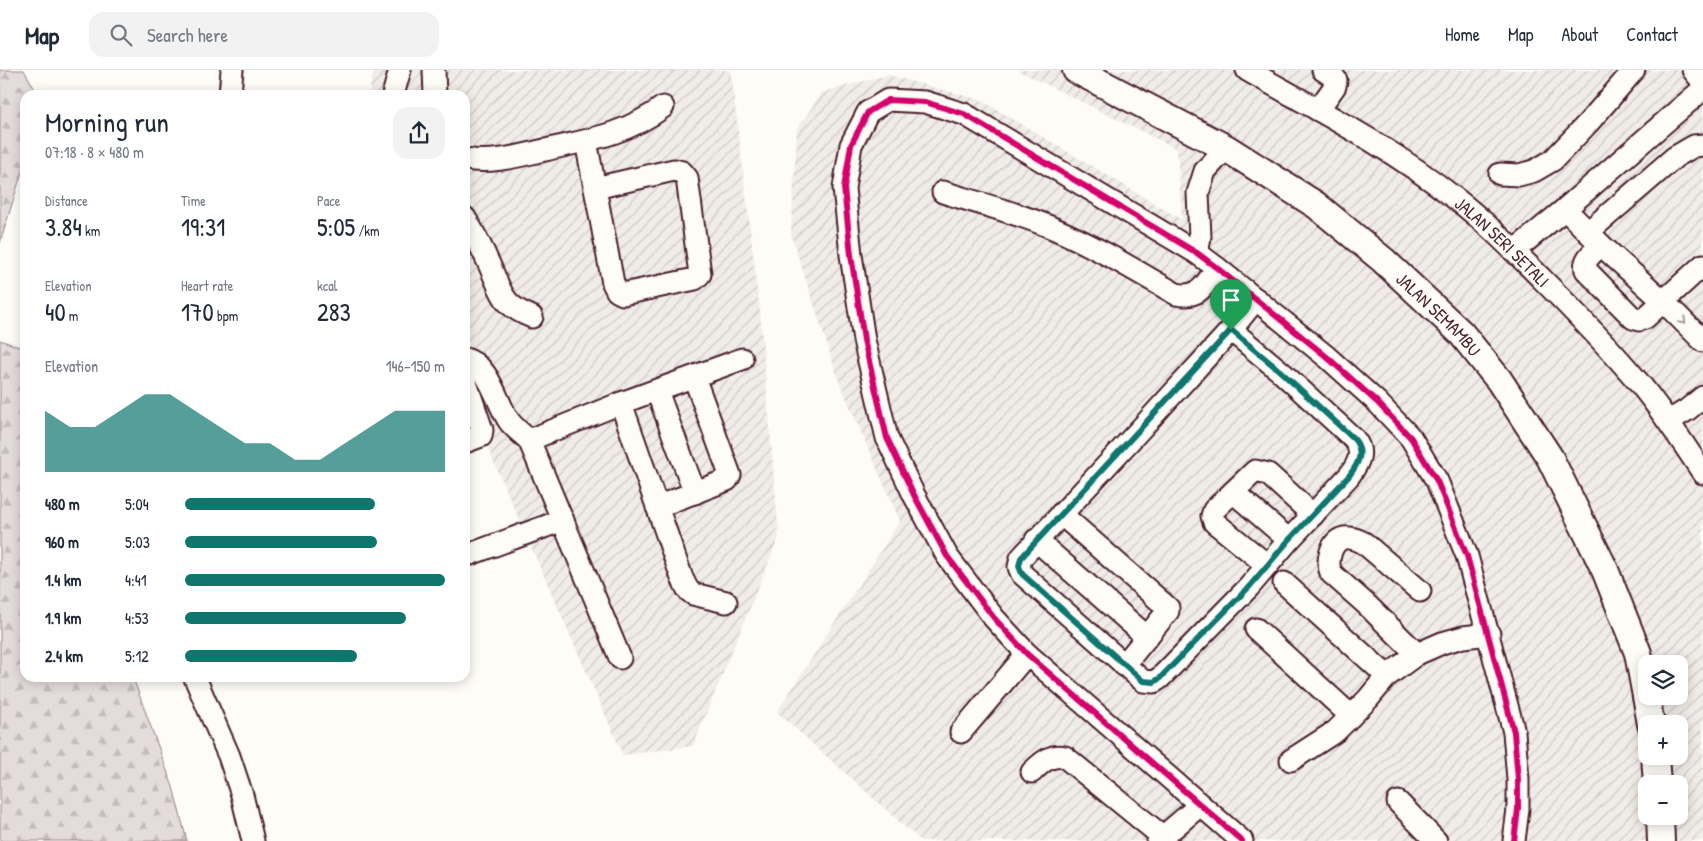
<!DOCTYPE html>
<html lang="en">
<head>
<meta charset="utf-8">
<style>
	:root { --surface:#fff; --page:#f2f2f3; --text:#1f2937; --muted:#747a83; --line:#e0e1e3; --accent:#0f766e }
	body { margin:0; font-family:"Patrick Hand",sans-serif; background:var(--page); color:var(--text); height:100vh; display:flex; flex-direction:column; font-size:19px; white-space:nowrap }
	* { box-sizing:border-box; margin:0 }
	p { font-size:16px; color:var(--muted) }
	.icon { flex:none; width:28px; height:28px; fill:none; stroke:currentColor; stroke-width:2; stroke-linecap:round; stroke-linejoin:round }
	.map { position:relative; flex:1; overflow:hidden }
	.panel { position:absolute; left:20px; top:20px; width:450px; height:592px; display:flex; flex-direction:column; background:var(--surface); border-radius:15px; box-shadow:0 2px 12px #0003 }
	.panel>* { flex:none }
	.tools { position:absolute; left:1638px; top:585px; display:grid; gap:10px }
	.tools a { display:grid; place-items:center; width:50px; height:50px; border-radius:10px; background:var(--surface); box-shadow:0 2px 12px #0003; font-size:25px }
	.pin { position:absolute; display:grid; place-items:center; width:42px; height:42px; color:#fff; margin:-51px -21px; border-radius:50% 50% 50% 0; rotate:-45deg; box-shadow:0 0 5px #0007 }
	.pin .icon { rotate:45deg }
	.round { display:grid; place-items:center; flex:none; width:52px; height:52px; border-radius:15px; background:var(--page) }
	.summary { display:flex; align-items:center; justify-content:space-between; height:85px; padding:0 25px }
	h1 { font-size:28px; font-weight:600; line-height:38px }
	.stats { display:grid; grid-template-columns:repeat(3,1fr); gap:8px; height:85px; padding:5px 25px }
	.stats div { display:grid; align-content:center }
	.stats b { font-size:25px; font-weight:600 }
	.stats small { font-size:14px; font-weight:400 }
	.stats p { font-size:14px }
	.chart { height:140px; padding:10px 25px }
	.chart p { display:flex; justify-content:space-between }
	.chart svg { width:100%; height:90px; margin-top:5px; fill:var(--accent); opacity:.7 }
	ul { padding:0 25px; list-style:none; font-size:16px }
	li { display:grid; grid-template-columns:80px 60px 1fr; align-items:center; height:38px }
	li i { height:12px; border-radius:6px; background:var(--accent) }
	header { display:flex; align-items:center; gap:30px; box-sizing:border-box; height:70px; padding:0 25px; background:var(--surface); border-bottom:1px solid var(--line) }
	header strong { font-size:24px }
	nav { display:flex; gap:28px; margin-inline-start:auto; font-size:18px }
	.search { width:350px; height:45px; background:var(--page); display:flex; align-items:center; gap:12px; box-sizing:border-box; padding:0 18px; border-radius:15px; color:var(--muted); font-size:19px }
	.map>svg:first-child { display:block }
	.industrial { fill:url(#industrial-furrows); fill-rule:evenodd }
	.forest { fill:url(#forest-firs); stroke:#967e82 }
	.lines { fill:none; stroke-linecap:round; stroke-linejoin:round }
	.minor-casing { stroke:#4a1f2b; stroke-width:25 }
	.major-casing { stroke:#4a1f2b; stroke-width:30 }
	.minor { stroke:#fdfcf7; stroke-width:21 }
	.major { stroke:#fdfcf7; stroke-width:26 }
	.cycleway-casing { stroke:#fdfcf7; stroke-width:9 }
	.cycleway { stroke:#d6006c; stroke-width:6 }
	.oneway { stroke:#ac999b }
	.route-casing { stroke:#fff; stroke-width:10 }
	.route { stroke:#0f766e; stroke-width:6 }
	.labels { text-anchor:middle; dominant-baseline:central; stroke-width:4.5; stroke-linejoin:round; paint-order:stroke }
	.street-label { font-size:18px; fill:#4a1f2b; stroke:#fdfcf7 }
</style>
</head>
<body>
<header>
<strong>Map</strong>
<div class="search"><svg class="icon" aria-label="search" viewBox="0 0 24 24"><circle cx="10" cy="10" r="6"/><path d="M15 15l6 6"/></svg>Search here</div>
<nav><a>Home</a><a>Map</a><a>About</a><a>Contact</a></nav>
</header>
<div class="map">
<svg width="1703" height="771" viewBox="0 0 1703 771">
	<defs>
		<pattern id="industrial-furrows" width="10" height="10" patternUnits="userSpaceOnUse" patternTransform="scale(1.25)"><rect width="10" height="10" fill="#f0ece8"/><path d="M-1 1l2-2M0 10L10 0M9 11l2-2" fill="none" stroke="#cfcac7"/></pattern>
		<pattern id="forest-firs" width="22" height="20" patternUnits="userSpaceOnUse" patternTransform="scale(1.25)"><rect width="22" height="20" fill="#e3dcda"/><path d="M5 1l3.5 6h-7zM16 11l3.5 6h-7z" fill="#c4bcbb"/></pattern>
	</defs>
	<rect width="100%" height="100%" fill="#fdfcf7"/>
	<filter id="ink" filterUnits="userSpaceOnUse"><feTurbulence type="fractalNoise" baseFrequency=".02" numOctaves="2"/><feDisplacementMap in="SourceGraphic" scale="10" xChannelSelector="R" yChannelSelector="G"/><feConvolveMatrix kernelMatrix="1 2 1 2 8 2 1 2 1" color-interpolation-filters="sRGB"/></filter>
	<g filter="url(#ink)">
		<g class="industrial">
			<path d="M 375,0 L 730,0 L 732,10 L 760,242 L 779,467 L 693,676 L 623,685 L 465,327 L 465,25 L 370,25 L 371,10 Z"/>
			<path d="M 1017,0 L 1703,0 L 1703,771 L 921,771 L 777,642 L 900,451 L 840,314 L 791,165 L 797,59 L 822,22 L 888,5 L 981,30 L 1182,150 L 1177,79 ZM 1646,594 L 1679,594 L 1679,626 L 1646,626 ZM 1646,654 L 1679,654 L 1679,686 L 1646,686 ZM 1646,714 L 1679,714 L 1679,746 L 1646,746 Z"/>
		</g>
		<g class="forest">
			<path d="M 0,0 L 24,0 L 38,25 L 25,25 L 25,92 L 0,173 Z"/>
			<path d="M 0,270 L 25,279 L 25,608 L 133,608 L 173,717 L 187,771 L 0,771 Z"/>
		</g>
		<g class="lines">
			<g class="minor-casing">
				<g id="minor">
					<path d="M 434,0 L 435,25"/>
					<path id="s1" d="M 1247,0 C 1318,40 1392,78 1456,129 C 1487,153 1514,181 1542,209 C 1576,243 1609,277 1640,314 C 1663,342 1683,373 1703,403"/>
					<path d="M 1693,0 L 1703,12"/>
					<path d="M 230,25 L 232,0"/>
					<path d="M 393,25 L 400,0"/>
					<path d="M 1318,40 L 1335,16 L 1336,10 L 1334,7 L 1323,0"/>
					<path d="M 586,71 L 613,213 L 617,221 L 623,224 L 695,209 L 700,204 L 687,108 L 682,102 L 674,100 L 595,118"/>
					<path d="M 465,89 C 492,94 518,86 545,80 C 588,70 627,64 663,37"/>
					<path d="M 1500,104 L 1519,105 L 1534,101 L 1553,90 L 1589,52 L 1634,0"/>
					<path d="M 943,122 C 980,134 1019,143 1055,159 C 1097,177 1136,201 1176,224 C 1199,229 1205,215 1217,198"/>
					<path d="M 1565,139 L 1601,175 L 1663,231 L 1703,271"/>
					<path d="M 465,148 C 474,163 482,178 489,194 C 502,222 501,235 532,247"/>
					<path d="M 1588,162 L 1675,87 L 1694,76 L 1703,75"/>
					<path d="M 1601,175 C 1593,183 1583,189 1586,200 L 1633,248 L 1639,250 L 1645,248 L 1703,195"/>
					<path d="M 1514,181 L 1565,139 L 1703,19"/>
					<path d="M 1197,183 L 1200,167 L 1198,123 L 1205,101 L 1226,78"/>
					<path d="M 1231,260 L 1280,301 L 1354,369 C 1365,382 1358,394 1349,406 L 1289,470 L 1249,517 L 1160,608 L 1154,612 L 1143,611 L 1022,504 L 1019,497 L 1021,488 L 1147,352 L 1231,260 L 1256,229"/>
					<path d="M 465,289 C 490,295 496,332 509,351 C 514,358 522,364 529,370 L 620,588"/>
					<path d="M 465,310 L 482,360 L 481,366 L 465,372"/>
					<path d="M 657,321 L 695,423"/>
					<path d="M 621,333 L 682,508 L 688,520 L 693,524 L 726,532"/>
					<path d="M 1669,351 L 1687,340 L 1703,327"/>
					<path d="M 529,370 L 621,333 L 742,289"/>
					<path d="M 1233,422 L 1214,440 L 1212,446 L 1214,452 L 1267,495"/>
					<path d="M 657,437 L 727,410 L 730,405 L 694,307"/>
					<path d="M 1061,444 L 1168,538 L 1168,541 L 1124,595"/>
					<path d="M 1036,470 L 1147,567"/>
					<path d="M 1289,470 L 1233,422 L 1255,401 L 1268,404 L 1313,445"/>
					<path d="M 465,486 L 563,450"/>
					<path d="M 1284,513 L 1387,606"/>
					<path d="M 1256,559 L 1351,646"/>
					<path d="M 1417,584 L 1367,535 L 1331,503 C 1326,491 1331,471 1344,468 C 1352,467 1358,470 1364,473 L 1420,521"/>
					<path d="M 195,608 L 229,686 L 242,725 L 253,771"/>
					<path d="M 961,662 L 1027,584"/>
					<path d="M 1291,690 L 1336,661 L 1368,629 L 1387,606 L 1417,584 L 1442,573 L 1463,567 L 1489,564"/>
					<path d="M 1032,702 C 1042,692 1051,684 1065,687 L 1163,767"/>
					<path d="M 1398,732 L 1436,771"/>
					<path d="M 1158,771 L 1200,735"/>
					<path d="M 1242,771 L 1027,584 L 994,548 L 947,486 L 914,425 L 887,368 L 864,270 L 851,185 L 844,118 L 851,75 L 868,42 L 888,30 L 925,32 L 964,44 L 1197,183 L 1217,198 L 1327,287 L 1377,332 L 1411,368 L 1437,411 L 1467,486 L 1514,662 L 1518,709 L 1518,739 L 1514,771"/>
				</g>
			</g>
			<g class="major-casing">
				<g id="major">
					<path id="s2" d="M 1076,0 L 1226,78 L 1316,135 L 1383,190 L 1461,263 L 1499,310 L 1550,388 L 1605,500 L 1638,583 L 1646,626"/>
					<path d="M 1646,626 L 1651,654"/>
					<path d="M 1655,686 L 1657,714"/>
					<path d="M 1660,746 L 1661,771"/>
				</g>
			</g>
			<use href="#minor" class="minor"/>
			<use href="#major" class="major"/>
			<g class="cycleway-casing">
				<path id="cycleway" d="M 1242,771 L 1027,584 L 994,548 L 947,486 L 914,425 L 887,368 L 864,270 L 851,185 L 844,118 L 851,75 L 868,42 L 888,30 L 925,32 L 964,44 L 1197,183 L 1217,198 L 1327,287 L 1377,332 L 1411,368 L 1437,411 L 1467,486 L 1514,662 L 1518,709 L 1518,739 L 1514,771"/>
			</g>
			<use href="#cycleway" class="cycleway"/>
		</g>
		<defs><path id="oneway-chevron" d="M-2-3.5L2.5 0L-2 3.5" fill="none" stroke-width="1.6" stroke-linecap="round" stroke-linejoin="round" transform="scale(1.25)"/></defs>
		<use class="oneway" href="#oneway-chevron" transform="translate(1683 251) rotate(45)"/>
	</g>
	<g class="lines" filter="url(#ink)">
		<g class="route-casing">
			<path id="route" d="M 1231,260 L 1280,301 L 1354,369 C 1365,382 1358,394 1349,406 L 1289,470 L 1249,517 L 1160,608 L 1154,612 L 1143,611 L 1022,504 L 1019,496 L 1021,488 Z"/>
		</g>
		<use href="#route" class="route"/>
	</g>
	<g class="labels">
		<g class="street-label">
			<text stroke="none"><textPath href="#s1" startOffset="309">JALAN SERI SETALI</textPath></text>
			<text stroke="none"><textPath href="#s2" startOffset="440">JALAN SEMAMBU</textPath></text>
		</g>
	</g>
</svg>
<div class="tools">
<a><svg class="icon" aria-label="layers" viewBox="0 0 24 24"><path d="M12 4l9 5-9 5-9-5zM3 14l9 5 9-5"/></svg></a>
<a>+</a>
<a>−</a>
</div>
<div class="pin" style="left:1231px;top:260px;background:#1e9e55"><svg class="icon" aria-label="arrive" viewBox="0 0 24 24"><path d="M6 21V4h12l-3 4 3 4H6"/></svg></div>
<section class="panel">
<div class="summary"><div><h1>Morning run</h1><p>07:18 · 8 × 480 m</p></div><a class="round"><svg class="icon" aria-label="share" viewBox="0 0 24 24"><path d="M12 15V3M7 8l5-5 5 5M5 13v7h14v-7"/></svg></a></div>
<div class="stats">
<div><p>Distance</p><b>3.84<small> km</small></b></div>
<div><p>Time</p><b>19:31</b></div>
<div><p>Pace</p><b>5:05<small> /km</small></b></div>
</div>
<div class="stats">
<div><p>Elevation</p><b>40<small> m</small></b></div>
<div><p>Heart rate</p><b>170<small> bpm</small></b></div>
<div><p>kcal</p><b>283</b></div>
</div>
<div class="chart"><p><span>Elevation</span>146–150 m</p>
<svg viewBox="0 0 160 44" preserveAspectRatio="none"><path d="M0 44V14L10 22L20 22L30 14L40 6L50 6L60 14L70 22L80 30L90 30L100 38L110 38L120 30L130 22L140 14L150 14L160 14V44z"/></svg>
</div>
<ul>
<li><b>480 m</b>5:04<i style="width:73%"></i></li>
<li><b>960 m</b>5:03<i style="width:74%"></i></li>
<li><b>1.4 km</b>4:41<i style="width:100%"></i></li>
<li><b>1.9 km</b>4:53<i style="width:85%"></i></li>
<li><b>2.4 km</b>5:12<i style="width:66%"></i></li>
</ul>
</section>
</div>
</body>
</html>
